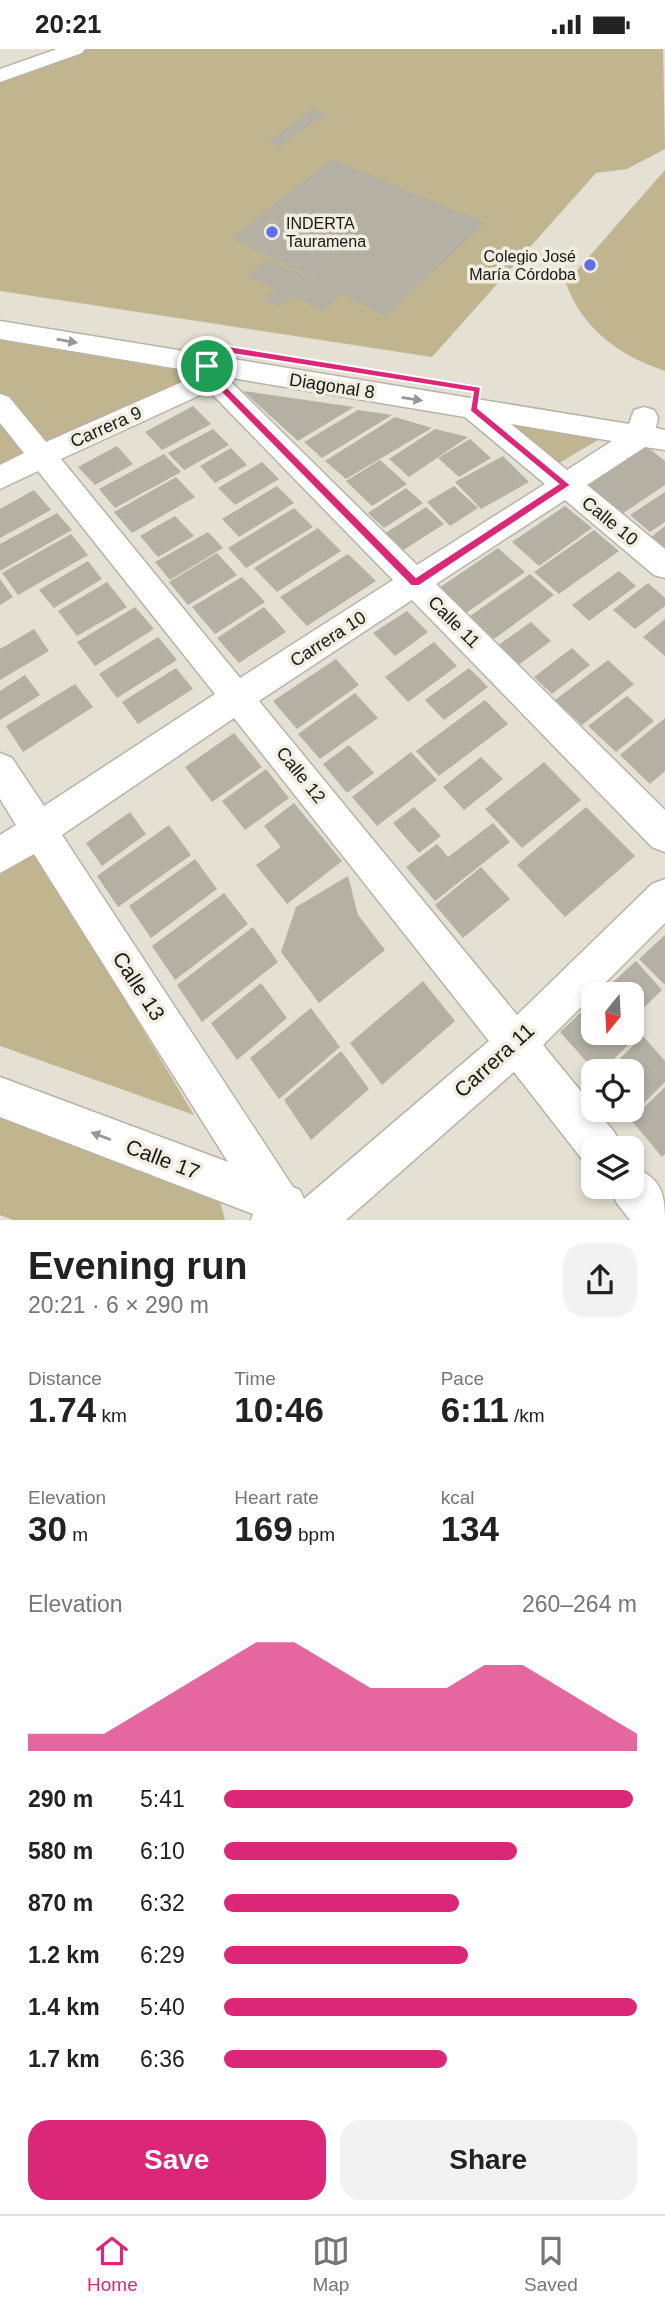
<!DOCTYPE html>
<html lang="en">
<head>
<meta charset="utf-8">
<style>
	:root { --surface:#fff; --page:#f2f2f2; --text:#222; --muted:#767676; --line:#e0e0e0; --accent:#db2777 }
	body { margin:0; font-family:Helvetica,sans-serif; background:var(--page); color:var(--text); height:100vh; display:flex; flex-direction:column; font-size:26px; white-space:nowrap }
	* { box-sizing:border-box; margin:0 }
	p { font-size:23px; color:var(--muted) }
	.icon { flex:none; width:38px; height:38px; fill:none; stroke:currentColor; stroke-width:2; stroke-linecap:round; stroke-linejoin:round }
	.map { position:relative; height:1171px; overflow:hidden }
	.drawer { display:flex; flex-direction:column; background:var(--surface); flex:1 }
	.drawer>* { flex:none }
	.needle { width:46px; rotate:198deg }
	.buttons { position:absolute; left:581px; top:933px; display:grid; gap:14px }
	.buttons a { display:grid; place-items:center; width:63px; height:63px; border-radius:14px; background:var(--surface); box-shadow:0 4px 10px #0003; font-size:35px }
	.pin { position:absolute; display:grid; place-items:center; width:60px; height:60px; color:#fff; margin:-30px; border:4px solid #fff; border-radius:50%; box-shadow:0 2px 7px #0007 }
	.round { display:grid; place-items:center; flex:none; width:74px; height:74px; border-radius:21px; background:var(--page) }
	.head { display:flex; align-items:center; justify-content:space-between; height:119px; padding:0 28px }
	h1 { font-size:38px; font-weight:800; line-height:52px }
	.metrics { display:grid; grid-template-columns:repeat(3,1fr); gap:10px; height:119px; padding:7px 28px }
	.metrics div { display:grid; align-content:center }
	.metrics b { font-size:35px; font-weight:800 }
	.metrics small { font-size:19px; font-weight:400 }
	.metrics p { font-size:19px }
	.chart { height:196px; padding:14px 28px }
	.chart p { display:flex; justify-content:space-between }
	.chart svg { width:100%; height:126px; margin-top:7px; fill:var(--accent); opacity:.7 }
	.action { display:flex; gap:14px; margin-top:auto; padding:14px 28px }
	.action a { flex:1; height:80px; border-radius:21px; background:var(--accent); color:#fff; font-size:28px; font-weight:800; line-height:80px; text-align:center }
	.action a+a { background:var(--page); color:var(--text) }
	ul { padding:0 28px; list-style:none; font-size:23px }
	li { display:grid; grid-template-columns:112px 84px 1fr; align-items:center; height:52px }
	li i { height:18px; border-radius:9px; background:var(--accent) }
	.status { display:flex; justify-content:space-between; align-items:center; height:49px; padding:0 35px; background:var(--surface); direction:ltr }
	.status svg { height:19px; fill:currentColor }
	.tabs { display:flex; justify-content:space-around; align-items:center; height:98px; border-top:2px solid var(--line); background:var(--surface); font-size:19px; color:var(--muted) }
	.tabs a { display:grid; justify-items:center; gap:4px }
	.tabs .selected { color:var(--accent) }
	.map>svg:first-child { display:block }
	.green { fill:#c0b58f }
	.building { fill:#b4b1a4 }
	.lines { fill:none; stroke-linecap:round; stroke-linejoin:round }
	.minor-casing { stroke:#b7b3a6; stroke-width:3 }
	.minor { fill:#fff; fill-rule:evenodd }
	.oneway { fill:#989795 }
	.route { fill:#db2777; stroke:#fff; stroke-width:2; fill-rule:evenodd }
	.poi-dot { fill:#5f71e9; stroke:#f1ede0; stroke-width:2.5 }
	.labels { text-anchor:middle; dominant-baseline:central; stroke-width:7; stroke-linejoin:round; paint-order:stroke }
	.far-poi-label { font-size:16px; fill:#191813; stroke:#f1ede0; text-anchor:start }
	.street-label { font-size:18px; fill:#191813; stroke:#f1ede0 }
	.near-street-label { font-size:21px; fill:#191813; stroke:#f1ede0 }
</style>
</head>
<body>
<div class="status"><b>20:21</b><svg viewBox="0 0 49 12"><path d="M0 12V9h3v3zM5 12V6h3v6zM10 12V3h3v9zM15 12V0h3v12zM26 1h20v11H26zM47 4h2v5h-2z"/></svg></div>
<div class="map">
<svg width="665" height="1171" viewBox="0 0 665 1171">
	<rect width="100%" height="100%" fill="#e4e0d3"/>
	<g class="green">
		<path d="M 82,0 L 663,0 L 665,100 L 627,120 L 596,124 L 432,308 L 0,242 L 0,29 Z"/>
		<path d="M 665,121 L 665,322 C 620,307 582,280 566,234 Z"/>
		<path d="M 0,291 L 195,324 L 193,329 L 41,399 L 0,349 Z"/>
		<path d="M 494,368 L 603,388 L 554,417 Z"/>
		<path d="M 0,372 L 28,405 L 0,419 Z"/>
		<path d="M 35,801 L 194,1066 L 0,997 L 0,824 Z"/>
		<path d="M 0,1055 L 215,1135 L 225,1171 L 13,1171 L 0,1166 Z"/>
	</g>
	<g class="building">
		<path d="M 314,59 L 326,64 L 279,98 L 268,93 Z"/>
		<path d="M 332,110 L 485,174 L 386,267 L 343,246 L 343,243 L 324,262 L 291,247 L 280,257 L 264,250 L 275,240 L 247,227 L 266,210 L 340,242 L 231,189 Z"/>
		<path d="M 243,342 L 354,358 L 298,392 Z"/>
		<path d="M 193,357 L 211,375 L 162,401 L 145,383 Z"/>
		<path d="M 358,361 L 392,366 L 322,409 L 304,393 Z"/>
		<path d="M 395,368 L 432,379 L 346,430 L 325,412 Z"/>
		<path d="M 213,380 L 229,396 L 184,421 L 168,404 Z"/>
		<path d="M 435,380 L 468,388 L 409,428 L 389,410 Z"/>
		<path d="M 470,390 L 491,409 L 459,428 L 438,409 Z"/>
		<path d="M 117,397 L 133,415 L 95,436 L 78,418 Z"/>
		<path d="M 646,397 L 665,412 L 665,436 L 622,465 L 587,436 Z"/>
		<path d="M 231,399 L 247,416 L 215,434 L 200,417 Z"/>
		<path d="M 164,405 L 181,423 L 115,459 L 99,440 Z"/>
		<path d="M 503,407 L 529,433 L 481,460 L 455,433 Z"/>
		<path d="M 380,411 L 407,435 L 372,457 L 346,432 Z"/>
		<path d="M 262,413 L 279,430 L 235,456 L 218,439 Z"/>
		<path d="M 176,428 L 195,448 L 132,484 L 114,463 Z"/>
		<path d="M 277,437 L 294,454 L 239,488 L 222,470 Z"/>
		<path d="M 454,437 L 478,459 L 450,477 L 427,453 Z"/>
		<path d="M 406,439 L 423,454 L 384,479 L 368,464 Z"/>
		<path d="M 34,441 L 51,461 L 0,489 L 0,460 Z"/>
		<path d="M 665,443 L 665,473 L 650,483 L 630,466 Z"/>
		<path d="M 565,457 L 592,479 L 539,517 L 512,493 Z"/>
		<path d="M 426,458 L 444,475 L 402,502 L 384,485 Z"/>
		<path d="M 294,459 L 313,478 L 246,519 L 228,499 Z"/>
		<path d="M 57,464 L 72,481 L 0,522 L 0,495 Z"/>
		<path d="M 175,467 L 194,487 L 158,508 L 140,487 Z"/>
		<path d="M 665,477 L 665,499 L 651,488 Z"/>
		<path d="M 318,479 L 341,502 L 277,543 L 254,519 Z"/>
		<path d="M 594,481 L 619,502 L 559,545 L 534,523 Z"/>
		<path d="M 208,483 L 223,499 L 170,531 L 155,513 Z"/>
		<path d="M 71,485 L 88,506 L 18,546 L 2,524 Z"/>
		<path d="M 498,499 L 525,523 L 463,566 L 436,541 Z"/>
		<path d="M 217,504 L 237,526 L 188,556 L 169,533 Z"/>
		<path d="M 348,505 L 376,532 L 307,577 L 280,548 Z"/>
		<path d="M 88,512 L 102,530 L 54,559 L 39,541 Z"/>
		<path d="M 619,522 L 636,537 L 589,572 L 572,556 Z"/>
		<path d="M 530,525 L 554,546 L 494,590 L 470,567 Z"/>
		<path d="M 242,528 L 265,553 L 215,585 L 192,558 Z"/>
		<path d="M 0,530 L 13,548 L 0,556 Z"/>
		<path d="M 107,533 L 127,558 L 77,587 L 58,562 Z"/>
		<path d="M 648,534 L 665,549 L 665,557 L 635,580 L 613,561 Z"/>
		<path d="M 135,558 L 154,580 L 95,617 L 77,593 Z"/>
		<path d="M 264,558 L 286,583 L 239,614 L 217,589 Z"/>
		<path d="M 407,562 L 428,583 L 395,607 L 373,584 Z"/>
		<path d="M 665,570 L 665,607 L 643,588 Z"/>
		<path d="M 531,573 L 551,592 L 517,617 L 497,597 Z"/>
		<path d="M 34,580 L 49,602 L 0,631 L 0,600 Z"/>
		<path d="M 158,588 L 177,611 L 117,649 L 99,625 Z"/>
		<path d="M 434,593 L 457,617 L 408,653 L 385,628 Z"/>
		<path d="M 572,599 L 590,616 L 552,645 L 534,628 Z"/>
		<path d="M 336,610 L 359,636 L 297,680 L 273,652 Z"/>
		<path d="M 608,611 L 634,635 L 582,676 L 555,651 Z"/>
		<path d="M 176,619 L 193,640 L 138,675 L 122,653 Z"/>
		<path d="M 469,619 L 488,638 L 444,671 L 425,651 Z"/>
		<path d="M 25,626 L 40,646 L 0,671 L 0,642 Z"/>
		<path d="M 75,635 L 93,658 L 23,703 L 6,677 Z"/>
		<path d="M 355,644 L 378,669 L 320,710 L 298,685 Z"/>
		<path d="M 627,647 L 654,672 L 616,703 L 588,677 Z"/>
		<path d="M 485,651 L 508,675 L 439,727 L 416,702 Z"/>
		<path d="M 665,669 L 665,722 L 650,735 L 620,706 Z"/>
		<path d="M 234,684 L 262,718 L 212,753 L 185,718 Z"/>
		<path d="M 349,696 L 374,724 L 347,744 L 323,715 Z"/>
		<path d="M 411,703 L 437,731 L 377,777 L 352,748 Z"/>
		<path d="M 481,708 L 503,730 L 464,761 L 443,738 Z"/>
		<path d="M 544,713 L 581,751 L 522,799 L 485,760 Z"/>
		<path d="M 266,720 L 289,749 L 245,781 L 222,752 Z"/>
		<path d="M 294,754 L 342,812 L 287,855 L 256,816 L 281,798 L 264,777 Z"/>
		<path d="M 414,758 L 441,787 L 419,804 L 393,774 Z"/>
		<path d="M 586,758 L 635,807 L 565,868 L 517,816 Z"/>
		<path d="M 130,763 L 146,785 L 102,817 L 86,794 Z"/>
		<path d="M 493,774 L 510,793 L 435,852 L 406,818 L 437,795 L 448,808 Z"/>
		<path d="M 169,776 L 191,806 L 118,858 L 97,827 Z"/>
		<path d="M 195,810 L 217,840 L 151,889 L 129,857 Z"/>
		<path d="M 481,818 L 510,850 L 463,889 L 435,856 Z"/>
		<path d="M 348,827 L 358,866 L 385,901 L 319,954 L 281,903 L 296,858 Z"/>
		<path d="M 224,844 L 248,875 L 175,931 L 152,897 Z"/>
		<path d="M 253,878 L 278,913 L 202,973 L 177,936 Z"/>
		<path d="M 665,886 L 665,936 L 639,910 Z"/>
		<path d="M 636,912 L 662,941 L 633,969 L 643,981 L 602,1022 L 595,1022 L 560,983 L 593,952 L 593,984 L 632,984 L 632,945 L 600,945 Z"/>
		<path d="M 423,932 L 455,972 L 382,1036 L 350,994 Z"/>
		<path d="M 261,934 L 287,969 L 237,1011 L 211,974 Z"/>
		<path d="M 311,959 L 340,998 L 279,1050 L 250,1009 Z"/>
		<path d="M 643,987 L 665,1012 L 665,1033 L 637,1061 L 632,1055 L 632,1022 L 607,1022 Z"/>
		<path d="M 341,1002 L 369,1040 L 311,1091 L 284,1051 Z"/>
		<path d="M 665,1038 L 665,1105 L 662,1108 L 631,1071 Z"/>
	</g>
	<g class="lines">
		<g class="minor-casing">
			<g id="minor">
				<path d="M 57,0 L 85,0 L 82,4 L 0,33 L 0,20 Z"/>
				<path d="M 0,272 L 196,304 L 201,292 L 210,289 L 219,292 L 223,298 L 221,308 L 629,375 L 634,361 L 644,358 L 654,361 L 658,368 L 656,379 L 665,381 L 665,401 L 645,398 L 587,436 L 665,500 L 665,529 L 654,526 L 565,451 L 436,535 L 665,761 L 665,803 L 652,798 L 412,551 L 259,652 L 517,966 L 652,835 L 665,830 L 665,874 L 543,996 L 615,1084 L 621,1099 L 593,1099 L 593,1117 L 585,1114 L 514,1023 L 346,1171 L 251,1171 L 253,1165 L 0,1068 L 0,1028 L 228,1113 L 34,805 L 0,824 L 0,786 L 16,776 L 0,750 L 0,704 L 12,709 L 44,757 L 215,645 L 38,422 L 0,440 L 0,416 L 24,404 L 0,374 L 0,345 L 9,348 L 46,393 L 198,326 L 197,323 L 0,290 ZM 226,328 L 465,368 L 545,435 L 417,516 ZM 209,342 L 393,531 L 240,629 L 61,410 ZM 511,375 L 612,392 L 567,421 ZM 234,669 L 489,992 L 304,1150 L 300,1141 L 293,1138 L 62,786 Z"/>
				<path d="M 632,1117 C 660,1129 665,1142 665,1171 L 630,1171 L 616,1153 L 610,1138 L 632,1138 Z"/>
			</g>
		</g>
		<use href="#minor" class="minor"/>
	</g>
	<defs><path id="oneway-solid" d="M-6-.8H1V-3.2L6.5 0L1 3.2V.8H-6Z" transform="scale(1.75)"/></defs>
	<g class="oneway">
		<use href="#oneway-solid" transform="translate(67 292) rotate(10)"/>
		<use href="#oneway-solid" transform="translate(412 350) rotate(9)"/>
		<use href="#oneway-solid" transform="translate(101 1087) rotate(-159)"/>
	</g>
	<path class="route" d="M 210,294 L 481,338 L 478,359 L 571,436 L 419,537 L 411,537 L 210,332 L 203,317 L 206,298 ZM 214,302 L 473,343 L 470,362 L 558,435 L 416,528 L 217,328 L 212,317 Z"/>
	<g class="poi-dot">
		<circle cx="272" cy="183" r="7"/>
		<circle cx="590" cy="216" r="7"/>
	</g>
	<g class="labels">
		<g class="far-poi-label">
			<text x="286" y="174">INDERTA<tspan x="286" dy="18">Tauramena</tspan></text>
			<text x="576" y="207" text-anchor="end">Colegio José<tspan x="576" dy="18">María Córdoba</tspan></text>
		</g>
		<g class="street-label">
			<text transform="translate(332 337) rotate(9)">Diagonal 8</text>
			<text transform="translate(106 378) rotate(-24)">Carrera 9</text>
			<text transform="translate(610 472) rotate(39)">Calle 10</text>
			<text transform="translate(454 573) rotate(45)">Calle 11</text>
			<text transform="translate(328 590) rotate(-33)">Carrera 10</text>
			<text transform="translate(301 726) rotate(51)">Calle 12</text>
		</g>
		<g class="near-street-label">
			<text transform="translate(139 937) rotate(57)">Calle 13</text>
			<text transform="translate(494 1011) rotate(-42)">Carrera 11</text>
			<text transform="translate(163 1110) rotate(21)">Calle 17</text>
		</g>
	</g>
</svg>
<div class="buttons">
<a><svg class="needle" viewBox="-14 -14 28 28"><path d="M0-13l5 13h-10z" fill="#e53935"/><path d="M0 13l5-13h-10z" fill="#767676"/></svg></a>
<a><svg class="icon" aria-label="locate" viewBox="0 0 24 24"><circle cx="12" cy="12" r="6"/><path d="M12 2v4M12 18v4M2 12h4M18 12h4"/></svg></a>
<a><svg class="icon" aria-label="layers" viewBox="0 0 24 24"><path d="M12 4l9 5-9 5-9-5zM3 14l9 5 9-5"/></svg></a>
</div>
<div class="pin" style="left:207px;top:317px;background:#1e9e55"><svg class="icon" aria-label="arrive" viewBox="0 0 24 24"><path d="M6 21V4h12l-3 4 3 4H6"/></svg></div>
</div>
<section class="drawer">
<div class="head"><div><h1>Evening run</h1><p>20:21 · 6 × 290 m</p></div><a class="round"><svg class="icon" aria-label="share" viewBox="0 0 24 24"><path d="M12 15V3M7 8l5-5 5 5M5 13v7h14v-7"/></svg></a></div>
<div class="metrics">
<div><p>Distance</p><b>1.74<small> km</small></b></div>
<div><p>Time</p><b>10:46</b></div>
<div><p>Pace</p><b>6:11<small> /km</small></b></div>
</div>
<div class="metrics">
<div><p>Elevation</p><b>30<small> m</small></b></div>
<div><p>Heart rate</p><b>169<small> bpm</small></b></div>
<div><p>kcal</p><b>134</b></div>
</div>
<div class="chart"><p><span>Elevation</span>260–264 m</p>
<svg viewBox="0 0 160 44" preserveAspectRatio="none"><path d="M0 44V38L10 38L20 38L30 30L40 22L50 14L60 6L70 6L80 14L90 22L100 22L110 22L120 14L130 14L140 22L150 30L160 38V44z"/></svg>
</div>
<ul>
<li><b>290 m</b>5:41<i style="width:99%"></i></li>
<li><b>580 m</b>6:10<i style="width:71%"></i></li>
<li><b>870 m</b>6:32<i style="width:57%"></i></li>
<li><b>1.2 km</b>6:29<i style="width:59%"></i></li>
<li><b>1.4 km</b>5:40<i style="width:100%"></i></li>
<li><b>1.7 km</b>6:36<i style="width:54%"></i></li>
</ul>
<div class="action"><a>Save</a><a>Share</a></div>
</section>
<nav class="tabs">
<a class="selected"><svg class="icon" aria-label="home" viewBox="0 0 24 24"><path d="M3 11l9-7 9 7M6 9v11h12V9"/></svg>Home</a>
<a><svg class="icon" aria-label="map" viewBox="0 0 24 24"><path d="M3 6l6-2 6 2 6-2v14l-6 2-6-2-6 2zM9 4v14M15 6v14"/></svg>Map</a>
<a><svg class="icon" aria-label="saved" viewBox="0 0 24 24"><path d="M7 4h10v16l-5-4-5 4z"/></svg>Saved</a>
</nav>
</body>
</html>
